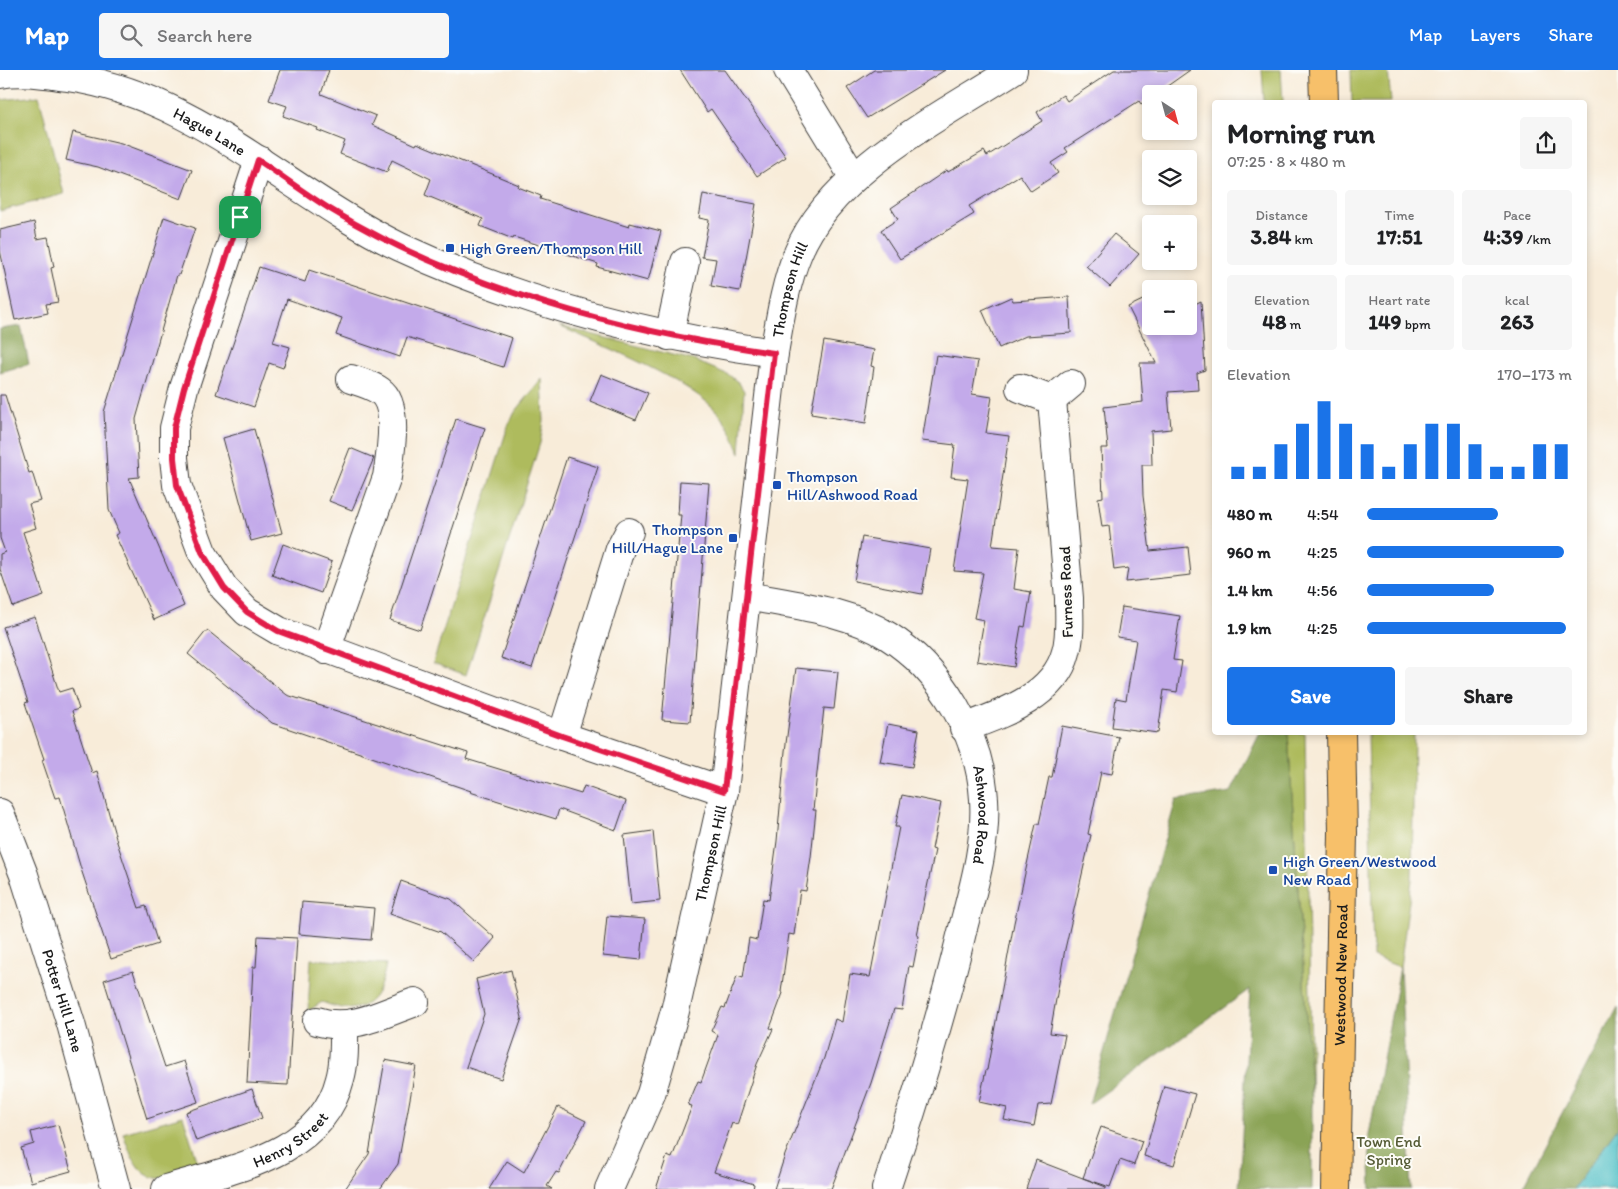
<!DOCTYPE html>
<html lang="en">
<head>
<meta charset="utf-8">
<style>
	:root { --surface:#fff; --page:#f6f6f6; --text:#202124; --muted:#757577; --accent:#1a73e8 }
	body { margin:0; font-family:Itim,sans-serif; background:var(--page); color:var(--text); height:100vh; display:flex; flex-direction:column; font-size:19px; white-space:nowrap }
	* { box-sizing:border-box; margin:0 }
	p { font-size:16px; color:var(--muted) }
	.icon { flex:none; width:28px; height:28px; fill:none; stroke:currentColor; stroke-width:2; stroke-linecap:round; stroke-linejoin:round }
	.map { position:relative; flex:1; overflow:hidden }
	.side { position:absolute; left:1212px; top:30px; width:375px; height:635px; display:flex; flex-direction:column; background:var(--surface); border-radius:5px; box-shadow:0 2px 8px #0003 }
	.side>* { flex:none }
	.needle { width:32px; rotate:144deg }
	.controls { position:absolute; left:1142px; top:15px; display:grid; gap:10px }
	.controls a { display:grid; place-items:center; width:55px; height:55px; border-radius:5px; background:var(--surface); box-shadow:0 2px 8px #0003; font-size:25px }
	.pin { position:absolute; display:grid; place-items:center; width:42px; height:42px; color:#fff; margin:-21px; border-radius:10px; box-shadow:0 2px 8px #0006 }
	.round { display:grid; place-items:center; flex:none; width:52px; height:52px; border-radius:5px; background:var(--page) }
	.overview { display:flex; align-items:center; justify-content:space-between; height:85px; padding:0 15px }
	h1 { font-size:28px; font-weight:700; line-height:38px }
	.metrics { display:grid; grid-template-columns:repeat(3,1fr); gap:8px; height:85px; padding:5px 15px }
	.metrics div { display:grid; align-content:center; border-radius:5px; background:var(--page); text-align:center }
	.metrics b { font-size:21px; font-weight:700 }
	.metrics small { font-size:14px; font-weight:400 }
	.metrics p { font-size:14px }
	.chart { height:140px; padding:10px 15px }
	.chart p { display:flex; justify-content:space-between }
	.chart svg { width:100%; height:90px; margin-top:5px; stroke:var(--accent); stroke-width:6 }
	.action { display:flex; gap:10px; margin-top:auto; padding:10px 15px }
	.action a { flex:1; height:58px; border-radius:5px; background:var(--accent); color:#fff; font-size:20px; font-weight:700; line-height:58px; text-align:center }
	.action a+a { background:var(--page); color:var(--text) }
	ul { padding:0 15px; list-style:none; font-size:16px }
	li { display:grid; grid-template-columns:80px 60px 1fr; align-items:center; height:38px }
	li i { height:12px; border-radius:6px; background:var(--accent) }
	header { display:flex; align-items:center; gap:30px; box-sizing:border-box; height:70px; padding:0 25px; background:var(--accent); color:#fff }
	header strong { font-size:24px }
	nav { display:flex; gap:28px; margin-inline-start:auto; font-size:18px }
	.search { width:350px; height:45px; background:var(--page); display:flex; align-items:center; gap:12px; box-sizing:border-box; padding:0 18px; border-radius:5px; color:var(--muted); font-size:19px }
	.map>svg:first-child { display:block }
	.green { fill:#aebb5d; stroke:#656c3c }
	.forest { fill:#8aa354; stroke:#536038 }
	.water { fill:#50bfc6; stroke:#366e71 }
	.building { fill:#c3aaea }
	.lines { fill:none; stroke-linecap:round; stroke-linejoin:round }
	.minor-casing { stroke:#3d3b38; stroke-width:30 }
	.highway-casing { stroke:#3d3b38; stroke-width:30 }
	.minor { stroke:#fff; stroke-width:28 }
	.highway { stroke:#f7c06b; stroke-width:28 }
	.route-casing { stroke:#fff; stroke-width:10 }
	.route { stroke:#e11d48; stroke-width:6 }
	.transit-dot { fill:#1a4fb4; stroke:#fdfcf7; stroke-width:2 }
	.labels { text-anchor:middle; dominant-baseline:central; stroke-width:4; stroke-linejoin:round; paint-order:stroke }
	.street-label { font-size:16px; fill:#1c1c1c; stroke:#fdfcf7 }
	.transit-label { font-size:16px; fill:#164399; stroke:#fdfcf7; text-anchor:start }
	.park-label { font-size:16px; fill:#565c36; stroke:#fdfcf7 }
</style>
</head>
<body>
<header>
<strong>Map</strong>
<div class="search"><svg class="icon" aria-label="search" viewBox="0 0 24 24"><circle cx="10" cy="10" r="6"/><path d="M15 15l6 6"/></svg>Search here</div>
<nav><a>Map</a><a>Layers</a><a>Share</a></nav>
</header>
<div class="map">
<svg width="1618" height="1119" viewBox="0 0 1618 1119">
	<rect width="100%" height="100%" fill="#fdfcf7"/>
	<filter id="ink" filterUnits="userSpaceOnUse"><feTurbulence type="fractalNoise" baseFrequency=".02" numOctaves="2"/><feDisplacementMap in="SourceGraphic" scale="10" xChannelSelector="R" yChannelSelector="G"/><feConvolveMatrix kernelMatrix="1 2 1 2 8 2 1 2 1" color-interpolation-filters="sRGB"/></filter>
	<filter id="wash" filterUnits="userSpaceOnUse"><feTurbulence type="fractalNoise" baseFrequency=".0096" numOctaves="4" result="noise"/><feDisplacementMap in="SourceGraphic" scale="20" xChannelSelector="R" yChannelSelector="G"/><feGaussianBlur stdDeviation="1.12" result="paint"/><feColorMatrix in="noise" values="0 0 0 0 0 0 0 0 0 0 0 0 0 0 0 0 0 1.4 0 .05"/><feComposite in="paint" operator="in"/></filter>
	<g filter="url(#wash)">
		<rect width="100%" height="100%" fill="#f8ecd9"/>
		<g class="green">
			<path d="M 1262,0 L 1281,0 L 1283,32 L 1264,32 Z"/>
			<path d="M 1351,0 L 1388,0 L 1391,32 L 1352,32 Z"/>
			<path d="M 39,26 L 64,124 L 0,141 L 0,30 Z"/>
			<path d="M 559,256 L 693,290 L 729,305 L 739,313 L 744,321 L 740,383 C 735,371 729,356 720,345 C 693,311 601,275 559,256 Z"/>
			<path d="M 542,309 L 544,351 L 540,373 L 466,605 L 433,593 L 508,356 L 515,342 Z"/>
			<path d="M 1288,663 L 1305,663 L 1312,1036 Z"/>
			<path d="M 1368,663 L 1414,663 L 1412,810 L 1400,897 L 1373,887 Z"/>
			<path d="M 311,889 L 386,894 C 379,934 362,948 322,932 L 308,941 Z"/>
			<path d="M 183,1046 L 199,1096 C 188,1100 176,1107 165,1108 C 138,1112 130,1083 123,1063 Z"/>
		</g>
		<g class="forest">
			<path d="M 21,256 L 29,294 L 0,302 L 0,259 Z"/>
			<path d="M 1260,663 L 1288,663 L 1312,1036 L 1312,1119 L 1239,1119 L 1250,919 L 1089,1034 L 1176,730 L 1231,722 Z"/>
			<path d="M 1400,897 L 1411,1119 L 1371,1119 L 1369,1065 Z"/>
			<path d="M 1618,937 L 1618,1057 L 1573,1119 L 1522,1119 Z"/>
		</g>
		<path class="water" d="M 1618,1057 L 1618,1119 L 1573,1119 Z"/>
		<g id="blocks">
			<g class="building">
				<path d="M 280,0 L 329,0 L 321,24 L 376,46 L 372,55 L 416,75 L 417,73 L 519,115 L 518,117 L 541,126 L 540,129 L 629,157 L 630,153 L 661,161 L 648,211 L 597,197 L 598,194 L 514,167 L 513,169 L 480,156 L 483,149 L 425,125 L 431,109 L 392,90 L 387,102 L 340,84 L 345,71 L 317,60 L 318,58 L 283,46 L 287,36 L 269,30 Z"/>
				<path d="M 680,0 L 725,0 L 786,87 L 757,106 L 711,39 L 707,42 Z"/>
				<path d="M 874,0 L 945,0 L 867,48 L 847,18 Z"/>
				<path d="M 1114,0 L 1190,0 L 1156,24 L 1151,24 L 1151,27 L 1141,34 L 1139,31 L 1065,78 L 1068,82 L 1051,93 L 1058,103 L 1031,121 L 1020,105 L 969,136 L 974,144 L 900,189 L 881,160 L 898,149 L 891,138 L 947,100 L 948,102 L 984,81 L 987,86 L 1042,51 L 1037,42 L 1063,25 L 1067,31 Z"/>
				<path d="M 73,62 L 121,73 L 192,100 L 181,129 L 98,97 L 66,90 Z"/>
				<path d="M 703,124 L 756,134 L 740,221 L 711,216 L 716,189 L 702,187 L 709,150 L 699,148 Z"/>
				<path d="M 164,147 L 195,158 L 179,205 L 177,205 L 136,349 L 139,407 L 129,408 L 184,536 L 154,550 L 115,465 L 119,463 L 109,440 L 104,342 Z"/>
				<path d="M 34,152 L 37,169 L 48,167 L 54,197 L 51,198 L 58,232 L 46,234 L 48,243 L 15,250 L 0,180 L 0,160 Z"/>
				<path d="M 1114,164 L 1139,184 L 1110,217 L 1086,196 Z"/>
				<path d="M 259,197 L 305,212 L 309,200 L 512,268 L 503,297 L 407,267 L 400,287 L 336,265 L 342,248 L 287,229 L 273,272 L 290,277 L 283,298 L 269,293 L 254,337 L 216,324 Z"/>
				<path d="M 1151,226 L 1151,256 L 1189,256 L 1189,237 L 1201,231 L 1205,300 L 1197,303 L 1198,320 L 1168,322 L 1171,359 L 1151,361 L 1152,395 L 1142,395 L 1143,426 L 1150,481 L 1188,477 L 1191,505 L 1126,512 L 1128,498 L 1114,500 L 1109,456 L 1102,457 L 1098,428 L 1103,427 L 1101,378 L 1108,378 L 1104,337 L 1143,332 L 1140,293 L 1156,293 L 1128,237 Z"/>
				<path d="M 1011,227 L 1013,231 L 1069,227 L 1071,263 L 1026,266 L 999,278 L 982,240 Z"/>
				<path d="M 824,271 L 874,280 L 871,296 L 874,297 L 866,353 L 811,344 Z"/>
				<path d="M 936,285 L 978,291 L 972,324 L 992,327 L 986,363 L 1009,366 L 992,476 L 1019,478 L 1014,519 L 1031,522 L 1025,557 L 1021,556 L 1014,597 L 977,591 L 984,550 L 974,548 L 983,503 L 954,501 L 968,409 L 951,407 L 955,375 L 922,371 Z"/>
				<path d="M 601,304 L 648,323 L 636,350 L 590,331 Z"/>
				<path d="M 0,325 L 5,325 L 29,403 L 32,402 L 41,431 L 29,434 L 36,458 L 23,462 L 44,526 L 13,537 L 0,499 L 0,484 L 5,482 L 0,468 Z"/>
				<path d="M 456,349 L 485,358 L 420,560 L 390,550 Z"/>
				<path d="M 254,359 L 282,463 L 251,471 L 223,368 Z"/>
				<path d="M 350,378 L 374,388 L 352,440 L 329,431 Z"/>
				<path d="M 567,387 L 598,397 L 532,598 L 501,588 Z"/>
				<path d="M 680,411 L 709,413 L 690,652 L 662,650 L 681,445 L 678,445 Z"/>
				<path d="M 862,467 L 930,479 L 922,524 L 854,511 Z"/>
				<path d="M 283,474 L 332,492 L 321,523 L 272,505 Z"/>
				<path d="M 1122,537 L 1180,546 L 1173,590 L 1182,591 L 1177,622 L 1164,620 L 1158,663 L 1112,657 L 1116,628 L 1126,630 L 1136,570 L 1117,567 Z"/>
				<path d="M 35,547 L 59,622 L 72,618 L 79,639 L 72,641 L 92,703 L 97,701 L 117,772 L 139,838 L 146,836 L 158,874 L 111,889 L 81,799 L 60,727 L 55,728 L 42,690 L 44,689 L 25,633 L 28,632 L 3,557 Z"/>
				<path d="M 207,560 L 287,625 L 468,683 L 466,689 L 581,724 L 584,716 L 626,731 L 616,760 L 559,739 L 556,749 L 470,722 L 471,721 L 272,653 L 188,584 Z"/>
				<path d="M 796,598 L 838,602 L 834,639 L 824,638 L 813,740 L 816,740 L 811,787 L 806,821 L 800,820 L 794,865 L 789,864 L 781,922 L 783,923 L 770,958 L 773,959 L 757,994 L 737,1055 L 732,1053 L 714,1102 L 754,1114 L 753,1119 L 656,1119 L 667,1086 L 672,1088 L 692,1036 L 688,1035 L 698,1011 L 701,1012 L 718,965 L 711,961 L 722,937 L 725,938 L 737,906 L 743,908 L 749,868 L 757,870 L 763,829 L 769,830 L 777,771 L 785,681 Z"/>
				<path d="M 888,654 L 919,660 L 912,697 L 880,692 Z"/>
				<path d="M 1062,656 L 1119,667 L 1112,704 L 1101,702 L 1088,764 L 1091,765 L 1065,879 L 1050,963 L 1065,965 L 1051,1034 L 1038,1035 L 1034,1056 L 1004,1050 L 1007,1038 L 979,1032 L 986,1000 L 987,1000 L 1014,853 L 1036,754 L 1039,754 L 1049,707 L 1052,707 Z"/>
				<path d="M 902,725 L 941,733 L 932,779 L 935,780 L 917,865 L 919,866 L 913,897 L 909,896 L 902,940 L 894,939 L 871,1013 L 831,1119 L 774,1119 L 785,1085 L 824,988 L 835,949 L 842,952 L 850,904 L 870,907 L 899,757 L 895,757 Z"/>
				<path d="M 653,761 L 660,831 L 631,834 L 624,765 Z"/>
				<path d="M 401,811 L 451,829 L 495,868 L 474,892 L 441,862 L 390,844 Z"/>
				<path d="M 302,832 L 374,838 L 371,870 L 299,864 Z"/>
				<path d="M 607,846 L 645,849 L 641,890 L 603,886 Z"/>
				<path d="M 258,866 L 297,868 L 288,1015 L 247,1013 L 253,897 L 256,897 Z"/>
				<path d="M 511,900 L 522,948 L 501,1009 L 466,997 L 484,944 L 476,909 Z"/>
				<path d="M 133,901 L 165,997 L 184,991 L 198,1032 L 147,1049 L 104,910 Z"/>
				<path d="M 385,990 L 416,996 L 398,1094 L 380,1119 L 345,1119 L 369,1084 Z"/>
				<path d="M 1164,1016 L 1195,1024 L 1174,1095 L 1144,1086 Z"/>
				<path d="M 252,1019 L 262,1048 L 196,1071 L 186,1042 Z"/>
				<path d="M 558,1037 L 586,1051 L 559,1103 L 556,1102 L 547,1116 L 552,1119 L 489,1119 L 507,1091 L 524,1102 Z"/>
				<path d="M 58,1055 L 71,1101 L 31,1112 L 21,1078 L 34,1074 L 31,1062 Z"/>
				<path d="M 1101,1057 L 1142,1071 L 1134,1095 L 1120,1090 L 1110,1117 L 1083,1108 Z"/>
				<path d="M 1036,1090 L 1106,1117 L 1106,1119 L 1026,1119 Z"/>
			</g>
		</g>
	</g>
	<g filter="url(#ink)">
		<use href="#blocks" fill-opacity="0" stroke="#3d3b38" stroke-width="1"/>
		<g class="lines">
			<g class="minor-casing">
				<g id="minor">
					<path d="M 788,0 L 854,108"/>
					<path id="s1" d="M 0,4 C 22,0 45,4 67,7 C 197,25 286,122 400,177 C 518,232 646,265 774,283"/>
					<path d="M 259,90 L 184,318 L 174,358 L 174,388 L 177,415 L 202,482 L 224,518 L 247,542 L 279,561 L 562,666 L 724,721"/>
					<path d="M 669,266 L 685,192"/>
					<path d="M 1020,318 L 1052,330 L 1071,314"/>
					<path id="s2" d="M 747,526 C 793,535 847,540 888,566 C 941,599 980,666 984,729 C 987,775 972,822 961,866 C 940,952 914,1035 886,1119"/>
					<path d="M 326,580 L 387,407 C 390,387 400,335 380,321 C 372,315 360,312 351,309"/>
					<path d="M 964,658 C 1002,644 1055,626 1066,582 C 1071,565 1069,546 1069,528 L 1052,330"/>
					<path d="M 562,666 L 620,479 L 629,462"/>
					<path id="s3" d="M 0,743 L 24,805 L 71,954 L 116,1119"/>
					<path d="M 317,951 C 350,962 384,943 415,932"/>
					<path id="s4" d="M 166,1119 C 231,1099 321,1086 340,1009 C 345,992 344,974 344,956"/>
					<path id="s5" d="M 609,1119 L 651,1024 L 675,941 L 724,721 L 774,283 C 780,249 785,214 798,183 C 832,100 941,47 1013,0"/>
				</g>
			</g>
			<g class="highway-casing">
				<g id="highway">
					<path d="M 1323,0 L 1324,32"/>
					<path id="s6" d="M 1336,1119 L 1343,763 L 1341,662"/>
				</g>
			</g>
			<use href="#minor" class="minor"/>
			<use href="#highway" class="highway"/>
		</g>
	</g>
	<g class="lines" filter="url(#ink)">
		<g class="route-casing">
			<path id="route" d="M 258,90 C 282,106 306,124 330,139 C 458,218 626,262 774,283 L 724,721 L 562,666 L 278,561 L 247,542 L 224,518 L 202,482 L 177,415 L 174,388 L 174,358 L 184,318 Z"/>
		</g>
		<use href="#route" class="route"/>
	</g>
	<g class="transit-dot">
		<rect x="445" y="173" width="10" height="10" rx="2.5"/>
		<rect x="772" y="410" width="10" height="10" rx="2.5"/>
		<rect x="728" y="463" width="10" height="10" rx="2.5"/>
		<rect x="1268" y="795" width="10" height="10" rx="2.5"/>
	</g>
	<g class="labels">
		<g class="street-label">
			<text stroke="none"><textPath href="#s1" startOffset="221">Hague Lane</textPath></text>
			<text stroke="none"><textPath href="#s5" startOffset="922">Thompson Hill</textPath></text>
			<text transform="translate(1066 522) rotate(-92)">Furness Road</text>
			<text stroke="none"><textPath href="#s2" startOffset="359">Ashwood Road</textPath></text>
			<text stroke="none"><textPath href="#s5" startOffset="352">Thompson Hill</textPath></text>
			<text stroke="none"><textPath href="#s6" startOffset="214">Westwood New Road</textPath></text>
			<text stroke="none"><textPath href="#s3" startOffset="198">Potter Hill Lane</textPath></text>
			<text stroke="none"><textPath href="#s4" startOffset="135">Henry Street</textPath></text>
		</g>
		<g class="transit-label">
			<text x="460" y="178">High Green/Thompson Hill</text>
			<text x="787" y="406">Thompson<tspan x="787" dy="18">Hill/Ashwood Road</tspan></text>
			<text x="723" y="459" text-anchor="end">Thompson<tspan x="723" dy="18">Hill/Hague Lane</tspan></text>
			<text x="1283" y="791">High Green/Westwood<tspan x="1283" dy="18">New Road</tspan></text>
		</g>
		<g class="park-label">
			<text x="1389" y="1071">Town End<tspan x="1389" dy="18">Spring</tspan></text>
		</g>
	</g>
</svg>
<div class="controls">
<a><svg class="needle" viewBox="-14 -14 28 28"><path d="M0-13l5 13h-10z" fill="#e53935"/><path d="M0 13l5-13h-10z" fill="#757577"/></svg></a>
<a><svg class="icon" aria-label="layers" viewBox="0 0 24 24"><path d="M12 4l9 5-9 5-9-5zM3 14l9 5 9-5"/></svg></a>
<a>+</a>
<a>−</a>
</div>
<div class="pin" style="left:240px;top:147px;background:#1e9e55"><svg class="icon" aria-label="arrive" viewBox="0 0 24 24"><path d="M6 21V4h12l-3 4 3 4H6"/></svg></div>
<section class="side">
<div class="overview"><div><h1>Morning run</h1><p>07:25 · 8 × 480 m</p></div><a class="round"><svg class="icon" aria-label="share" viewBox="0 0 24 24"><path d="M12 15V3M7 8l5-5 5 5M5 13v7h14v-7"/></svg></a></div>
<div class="metrics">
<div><p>Distance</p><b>3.84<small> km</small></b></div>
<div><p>Time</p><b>17:51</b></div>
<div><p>Pace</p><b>4:39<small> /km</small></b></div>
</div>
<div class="metrics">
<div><p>Elevation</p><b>48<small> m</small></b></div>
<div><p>Heart rate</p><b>149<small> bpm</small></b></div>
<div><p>kcal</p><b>263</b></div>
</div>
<div class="chart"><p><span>Elevation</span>170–173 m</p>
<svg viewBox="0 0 160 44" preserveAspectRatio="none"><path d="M5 44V38M15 44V38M25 44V27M35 44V17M45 44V6M55 44V17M65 44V27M75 44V38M85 44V27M95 44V17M105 44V17M115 44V27M125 44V38M135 44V38M145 44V27M155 44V27"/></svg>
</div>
<ul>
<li><b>480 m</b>4:54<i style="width:64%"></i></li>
<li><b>960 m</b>4:25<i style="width:96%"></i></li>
<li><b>1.4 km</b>4:56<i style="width:62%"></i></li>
<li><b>1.9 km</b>4:25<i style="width:97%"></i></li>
</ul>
<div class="action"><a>Save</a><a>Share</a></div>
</section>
</div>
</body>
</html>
